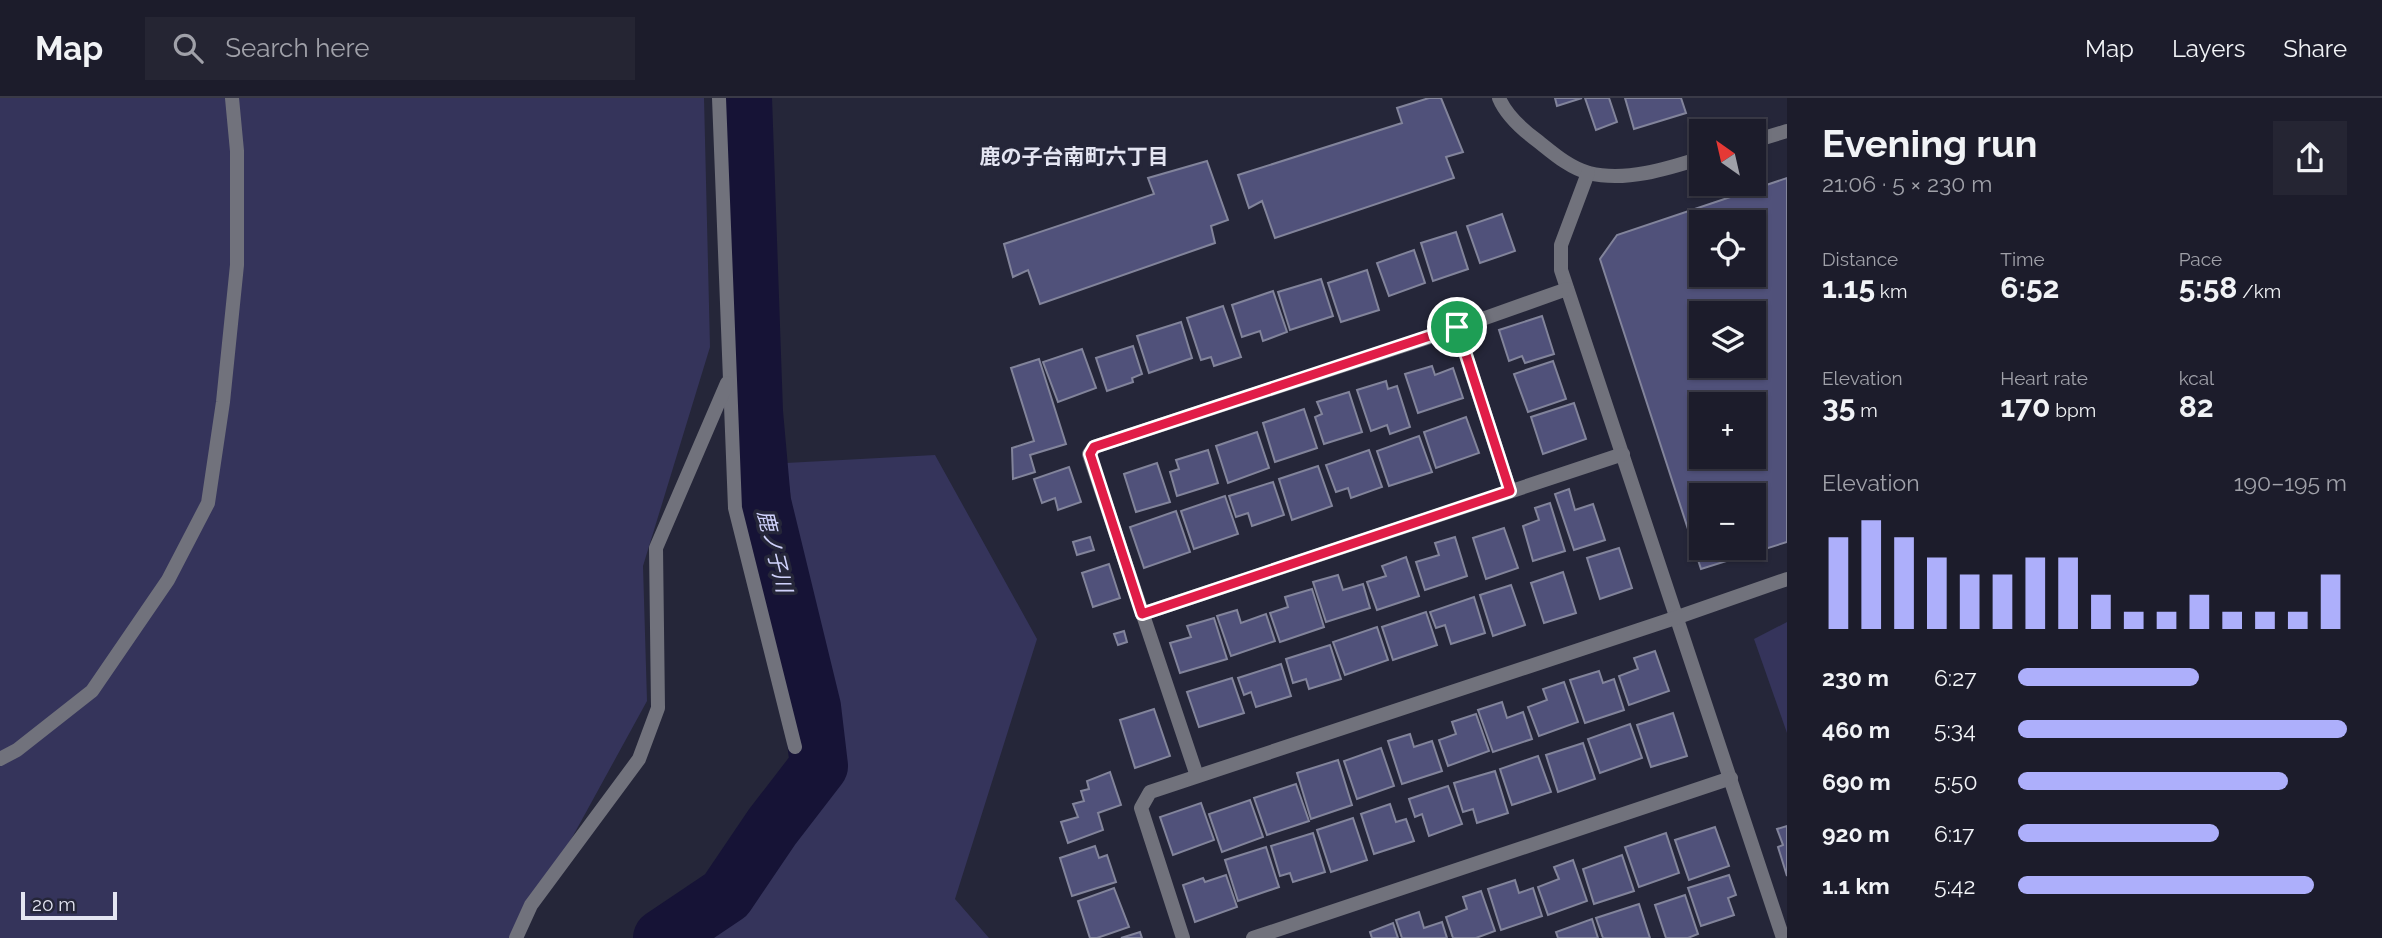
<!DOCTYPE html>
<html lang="en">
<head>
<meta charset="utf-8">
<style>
	:root { --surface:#1c1c2b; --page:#252533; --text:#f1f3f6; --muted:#a0a1a9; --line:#3a3a47; --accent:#adaffb }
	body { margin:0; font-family:Raleway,"Noto Sans JP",sans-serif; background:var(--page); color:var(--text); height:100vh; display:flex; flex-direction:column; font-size:26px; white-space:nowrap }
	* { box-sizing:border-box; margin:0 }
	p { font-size:23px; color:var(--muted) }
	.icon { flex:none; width:38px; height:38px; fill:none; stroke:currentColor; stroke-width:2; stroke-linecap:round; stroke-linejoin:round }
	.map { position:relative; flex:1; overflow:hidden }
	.details { display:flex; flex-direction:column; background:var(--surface); width:595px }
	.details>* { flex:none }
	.needle { width:46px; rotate:326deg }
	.tools { position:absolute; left:1689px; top:21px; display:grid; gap:14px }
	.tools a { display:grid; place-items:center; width:77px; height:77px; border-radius:0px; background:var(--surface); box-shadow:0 2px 5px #0004,0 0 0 2px var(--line); font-size:35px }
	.scale { position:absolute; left:21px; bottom:18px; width:96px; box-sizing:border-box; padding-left:7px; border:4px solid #e4e5f2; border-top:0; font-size:19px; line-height:24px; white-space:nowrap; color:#e4e5f2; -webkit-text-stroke:5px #252639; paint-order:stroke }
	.pin { position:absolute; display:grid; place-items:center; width:60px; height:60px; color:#fff; margin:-30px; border:4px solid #fff; border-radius:50%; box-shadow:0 2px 7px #0007 }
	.round { display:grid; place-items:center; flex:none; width:74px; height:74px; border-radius:0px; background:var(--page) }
	.headline { display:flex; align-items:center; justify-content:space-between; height:119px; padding:0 35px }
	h1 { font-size:38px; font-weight:700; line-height:52px }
	.stats { display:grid; grid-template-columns:repeat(3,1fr); gap:10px; height:119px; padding:7px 35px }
	.stats div { display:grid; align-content:center }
	.stats b { font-size:30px; font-weight:700 }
	.stats small { font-size:19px; font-weight:400 }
	.stats p { font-size:19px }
	.chart { height:196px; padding:14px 35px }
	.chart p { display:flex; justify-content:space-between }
	.chart svg { width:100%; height:126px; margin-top:7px; stroke:var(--accent); stroke-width:6 }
	ul { padding:0 35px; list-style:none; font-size:23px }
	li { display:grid; grid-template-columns:112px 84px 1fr; align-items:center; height:52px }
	li i { height:18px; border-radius:9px; background:var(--accent) }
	header { display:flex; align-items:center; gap:42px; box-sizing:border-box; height:98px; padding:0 35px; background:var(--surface); border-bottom:2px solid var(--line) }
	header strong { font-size:33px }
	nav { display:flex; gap:38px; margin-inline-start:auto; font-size:24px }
	.search { width:490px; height:63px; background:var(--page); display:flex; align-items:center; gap:18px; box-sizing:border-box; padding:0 24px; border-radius:0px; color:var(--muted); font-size:26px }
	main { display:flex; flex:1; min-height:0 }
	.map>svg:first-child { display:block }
	.green { fill:#35345b }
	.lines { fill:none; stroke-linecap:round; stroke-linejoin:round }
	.river { stroke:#161336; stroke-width:58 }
	.building { fill:#50517a; stroke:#82849b; stroke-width:2; fill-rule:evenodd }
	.service { stroke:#71727c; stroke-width:14 }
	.minor { stroke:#71727c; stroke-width:14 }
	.route-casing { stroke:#fff; stroke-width:14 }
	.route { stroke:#e11d48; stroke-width:9 }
	.labels { text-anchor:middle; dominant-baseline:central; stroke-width:7; stroke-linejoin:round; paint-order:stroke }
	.neighbourhood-label { font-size:21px; font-weight:bold; fill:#e4e5f2; stroke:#252639 }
	.water-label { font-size:21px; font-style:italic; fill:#d0d2fc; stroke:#252639 }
</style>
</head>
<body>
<header>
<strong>Map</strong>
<div class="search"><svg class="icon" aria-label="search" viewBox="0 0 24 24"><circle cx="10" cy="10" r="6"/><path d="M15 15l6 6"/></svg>Search here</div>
<nav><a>Map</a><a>Layers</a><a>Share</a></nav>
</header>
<main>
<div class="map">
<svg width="1787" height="840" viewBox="0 0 1787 840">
	<rect width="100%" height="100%" fill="#252639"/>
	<g class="green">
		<path d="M 0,0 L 704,0 L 710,249 L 643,468 L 647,603 L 517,840 L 0,840 Z"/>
		<path d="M 935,357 L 1037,541 L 955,801 L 989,840 L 684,840 L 676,833 L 824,644 L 786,365 Z"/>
		<path d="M 1787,524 L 1787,635 L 1754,541 Z"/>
	</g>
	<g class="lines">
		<path class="river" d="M 662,840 L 726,797 L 772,729 L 819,668 L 812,609 L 762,404 L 754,314 L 743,0"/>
	</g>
	<g class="building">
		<path d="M 1429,0 L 1441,0 L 1463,54 L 1446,59 L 1454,80 L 1275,140 L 1262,103 L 1249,110 L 1238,77 L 1402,25 L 1397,10 Z"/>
		<path d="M 1555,0 L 1582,0 L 1557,8 Z"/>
		<path d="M 1585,0 L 1609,0 L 1617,24 L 1596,32 Z"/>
		<path d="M 1625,0 L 1681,0 L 1686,15 L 1634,31 Z"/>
		<path d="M 1207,63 L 1228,122 L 1211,128 L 1215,145 L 1040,206 L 1028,172 L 1013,179 L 1004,146 L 1154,96 L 1148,80 Z"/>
		<path d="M 1787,80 L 1787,444 L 1701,471 L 1600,161 L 1617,137 ZM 1701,124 L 1754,124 L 1754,177 L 1701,177 ZM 1701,215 L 1754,215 L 1754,268 L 1701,268 ZM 1701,306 L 1754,306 L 1754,359 L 1701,359 ZM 1701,397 L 1754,397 L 1754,450 L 1701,450 Z"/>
		<path d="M 1502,116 L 1515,153 L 1480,165 L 1467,128 Z"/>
		<path d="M 1456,134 L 1468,171 L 1433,183 L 1421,145 Z"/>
		<path d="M 1414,152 L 1425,185 L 1389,198 L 1377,165 Z"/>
		<path d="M 1367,172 L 1379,212 L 1341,224 L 1328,185 Z"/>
		<path d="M 1321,181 L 1333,218 L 1290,232 L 1278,194 Z"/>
		<path d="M 1273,193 L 1287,234 L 1263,243 L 1260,233 L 1242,239 L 1232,207 Z"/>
		<path d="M 1223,208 L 1241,259 L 1214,268 L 1211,259 L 1201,262 L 1187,220 Z"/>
		<path d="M 1542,218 L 1554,256 L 1525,265 L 1522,258 L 1509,263 L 1499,232 Z"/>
		<path d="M 1181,224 L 1192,260 L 1149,275 L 1137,238 Z"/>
		<path d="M 1133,248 L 1142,276 L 1132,280 L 1133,284 L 1107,293 L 1096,260 Z"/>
		<path d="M 1082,251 L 1096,290 L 1058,304 L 1043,264 Z"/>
		<path d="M 1039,261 L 1066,346 L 1030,357 L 1035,374 L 1013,381 L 1012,350 L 1034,343 L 1011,270 Z"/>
		<path d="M 1553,263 L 1566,301 L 1528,314 L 1514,276 Z"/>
		<path d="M 1432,268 L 1435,277 L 1453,270 L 1463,300 L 1418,315 L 1405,276 Z"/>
		<path d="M 1386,283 L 1388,291 L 1397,288 L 1410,329 L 1390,336 L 1387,327 L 1371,333 L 1357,292 Z"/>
		<path d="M 1349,294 L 1362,334 L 1324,346 L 1315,319 L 1322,316 L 1317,304 Z"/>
		<path d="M 1574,305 L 1586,341 L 1543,356 L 1531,319 Z"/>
		<path d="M 1304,311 L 1317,350 L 1275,364 L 1263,325 Z"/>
		<path d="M 1466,319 L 1479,355 L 1436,370 L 1424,334 Z"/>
		<path d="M 1257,334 L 1269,370 L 1228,385 L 1216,348 Z"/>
		<path d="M 1419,338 L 1432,374 L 1389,388 L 1377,353 Z"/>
		<path d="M 1208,352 L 1218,385 L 1177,398 L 1170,374 L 1179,371 L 1176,362 Z"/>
		<path d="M 1369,352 L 1382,389 L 1351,400 L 1348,390 L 1336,394 L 1326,367 Z"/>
		<path d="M 1157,365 L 1170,404 L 1136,414 L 1124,376 Z"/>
		<path d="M 1318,368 L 1332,408 L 1292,422 L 1279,381 Z"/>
		<path d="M 1069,369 L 1081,404 L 1058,412 L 1055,400 L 1042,405 L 1034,381 Z"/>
		<path d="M 1273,384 L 1284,417 L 1252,428 L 1248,415 L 1236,419 L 1229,398 Z"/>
		<path d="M 1569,391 L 1575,412 L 1593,406 L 1605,442 L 1574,452 L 1555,396 Z"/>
		<path d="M 1225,398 L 1238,436 L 1194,451 L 1181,413 Z"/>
		<path d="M 1550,405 L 1565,453 L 1533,463 L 1523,428 L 1539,422 L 1535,410 Z"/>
		<path d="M 1176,413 L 1190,454 L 1144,470 L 1130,429 Z"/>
		<path d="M 1504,430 L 1518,470 L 1486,481 L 1473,440 Z"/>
		<path d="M 1090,439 L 1094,452 L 1077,457 L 1073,444 Z"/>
		<path d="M 1455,439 L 1467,478 L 1425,492 L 1416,464 L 1439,457 L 1435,445 Z"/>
		<path d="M 1619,450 L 1632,490 L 1600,501 L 1587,460 Z"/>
		<path d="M 1406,459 L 1419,498 L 1377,512 L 1367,484 L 1386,478 L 1382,468 Z"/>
		<path d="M 1109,466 L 1120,500 L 1093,509 L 1082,475 Z"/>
		<path d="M 1563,474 L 1576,515 L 1544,525 L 1531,485 Z"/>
		<path d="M 1338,477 L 1343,492 L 1363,486 L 1370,510 L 1326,524 L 1313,484 Z"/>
		<path d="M 1511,487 L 1525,527 L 1493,538 L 1480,497 Z"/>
		<path d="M 1312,491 L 1324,529 L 1280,544 L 1270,515 L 1288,509 L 1285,499 Z"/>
		<path d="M 1474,499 L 1485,535 L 1451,546 L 1445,527 L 1436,530 L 1430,514 Z"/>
		<path d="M 1237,512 L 1241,525 L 1266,516 L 1275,543 L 1231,558 L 1217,518 Z"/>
		<path d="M 1426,514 L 1437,547 L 1393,562 L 1382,529 Z"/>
		<path d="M 1214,520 L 1227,561 L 1180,575 L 1170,545 L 1191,539 L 1187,528 Z"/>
		<path d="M 1377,529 L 1388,562 L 1345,577 L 1333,544 Z"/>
		<path d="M 1124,533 L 1127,544 L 1118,547 L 1114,536 Z"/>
		<path d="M 1330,547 L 1341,581 L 1309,591 L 1306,581 L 1293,585 L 1286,561 Z"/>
		<path d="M 1655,553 L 1669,593 L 1629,607 L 1619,578 L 1638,571 L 1634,560 Z"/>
		<path d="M 1281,566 L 1291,598 L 1256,609 L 1251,594 L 1244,597 L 1238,580 Z"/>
		<path d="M 1599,573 L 1603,585 L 1614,581 L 1624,612 L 1585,625 L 1570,582 Z"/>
		<path d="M 1232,580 L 1244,615 L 1199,629 L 1187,594 Z"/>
		<path d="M 1564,584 L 1578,624 L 1539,638 L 1528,609 L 1547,602 L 1543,591 Z"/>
		<path d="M 1502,604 L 1507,620 L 1523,614 L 1532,641 L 1493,654 L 1478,612 Z"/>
		<path d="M 1154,611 L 1170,658 L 1135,670 L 1120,622 Z"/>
		<path d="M 1673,615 L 1687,658 L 1651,669 L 1637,627 Z"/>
		<path d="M 1476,616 L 1489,653 L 1448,668 L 1439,642 L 1456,636 L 1452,624 Z"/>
		<path d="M 1630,626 L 1642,660 L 1600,675 L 1588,641 Z"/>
		<path d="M 1410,636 L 1414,649 L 1432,643 L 1442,673 L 1402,686 L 1388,643 Z"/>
		<path d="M 1583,645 L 1595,681 L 1558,694 L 1546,657 Z"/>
		<path d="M 1381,650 L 1394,688 L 1357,701 L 1344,663 Z"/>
		<path d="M 1538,658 L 1551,694 L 1512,707 L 1500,671 Z"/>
		<path d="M 1338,662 L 1352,707 L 1311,721 L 1297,675 Z"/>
		<path d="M 1495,673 L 1508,715 L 1477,725 L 1473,711 L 1463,714 L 1454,685 Z"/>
		<path d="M 1110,674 L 1121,707 L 1098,715 L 1103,732 L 1068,745 L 1061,724 L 1078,719 L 1073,706 L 1084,703 L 1081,693 L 1089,691 L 1087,683 Z"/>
		<path d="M 1296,686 L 1309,723 L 1267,737 L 1254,700 Z"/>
		<path d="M 1448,688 L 1462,726 L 1429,738 L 1422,716 L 1415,719 L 1409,701 Z"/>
		<path d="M 1250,702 L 1263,739 L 1222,754 L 1209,716 Z"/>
		<path d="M 1201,705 L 1214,742 L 1173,757 L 1160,719 Z"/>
		<path d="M 1390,706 L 1396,724 L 1406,721 L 1414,743 L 1374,756 L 1361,716 Z"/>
		<path d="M 1353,720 L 1367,762 L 1331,774 L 1317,732 Z"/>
		<path d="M 1787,728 L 1787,778 L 1778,749 L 1783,747 L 1777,731 Z"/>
		<path d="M 1715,729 L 1729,768 L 1689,782 L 1675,742 Z"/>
		<path d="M 1313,735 L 1325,774 L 1293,784 L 1290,775 L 1280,778 L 1271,748 Z"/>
		<path d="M 1666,735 L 1679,775 L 1639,789 L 1625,749 Z"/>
		<path d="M 1095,748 L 1099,760 L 1107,757 L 1116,784 L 1072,798 L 1060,760 Z"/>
		<path d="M 1266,749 L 1279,789 L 1238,803 L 1225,762 Z"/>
		<path d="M 1622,757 L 1634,793 L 1594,806 L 1583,771 Z"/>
		<path d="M 1573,762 L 1587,803 L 1548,817 L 1538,789 L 1559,781 L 1554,769 Z"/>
		<path d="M 1226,777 L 1237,809 L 1195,824 L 1183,787 L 1203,780 L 1205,784 Z"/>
		<path d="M 1729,777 L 1736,797 L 1728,800 L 1734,817 L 1701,828 L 1688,790 Z"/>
		<path d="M 1515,782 L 1519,795 L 1533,790 L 1542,818 L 1501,832 L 1488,791 Z"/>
		<path d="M 1114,790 L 1129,829 L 1097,840 L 1090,840 L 1078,803 Z"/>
		<path d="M 1481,793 L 1495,833 L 1476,840 L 1453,840 L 1446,819 L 1467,811 L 1463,799 Z"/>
		<path d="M 1685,797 L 1698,836 L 1688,840 L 1666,840 L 1655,807 Z"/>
		<path d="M 1639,806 L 1650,840 L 1603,840 L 1596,820 Z"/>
		<path d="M 1419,814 L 1424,830 L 1442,824 L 1447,840 L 1402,840 L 1396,822 Z"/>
		<path d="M 1592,821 L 1598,840 L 1558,840 L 1556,834 Z"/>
		<path d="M 1393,825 L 1398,840 L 1372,840 L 1370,834 Z"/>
		<path d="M 1140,834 L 1142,840 L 1121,840 Z"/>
	</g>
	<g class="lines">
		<path class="service" d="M 0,661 L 17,652 L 92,593 L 168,482 L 208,405 L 223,304 L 237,167 L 237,53 L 232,0"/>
		<g class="minor">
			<path d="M 719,0 L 735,410 L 795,649"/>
			<path d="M 1499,0 C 1506,17 1524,33 1539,44 C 1554,56 1570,70 1589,75 C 1625,84 1667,71 1701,60"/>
			<path d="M 1754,43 L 1787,33"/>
			<path d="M 1588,75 L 1561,147 L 1561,172 L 1783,840"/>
			<path d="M 1457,230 L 1510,393"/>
			<path d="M 1142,516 L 1623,356"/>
			<path d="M 1197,678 L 1089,356 L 1094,349 L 1457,230 L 1567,191"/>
			<path d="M 516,840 L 531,807 L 639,661 L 658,610 L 656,450 L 727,285"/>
			<path d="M 1183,840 L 1141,710 L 1150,694 L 1678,519 L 1787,481"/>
			<path d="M 1253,840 L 1731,680"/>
		</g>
	</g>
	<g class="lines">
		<g class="route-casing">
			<path id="route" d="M 1457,229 L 1510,393 L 1142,516 L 1090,356 L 1094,349 Z"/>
		</g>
		<use href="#route" class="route"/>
	</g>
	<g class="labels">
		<g class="neighbourhood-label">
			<text x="1074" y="58">鹿の子台南町六丁目</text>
		</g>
		<g class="water-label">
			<text transform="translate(775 453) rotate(76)">鹿ノ子川</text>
		</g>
	</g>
</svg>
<div class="tools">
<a><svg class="needle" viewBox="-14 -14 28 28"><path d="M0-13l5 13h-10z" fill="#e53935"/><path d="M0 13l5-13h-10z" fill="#a0a1a9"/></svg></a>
<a><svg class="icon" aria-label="locate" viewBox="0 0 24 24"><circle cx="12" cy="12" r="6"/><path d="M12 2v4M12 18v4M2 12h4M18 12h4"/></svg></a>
<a><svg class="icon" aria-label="layers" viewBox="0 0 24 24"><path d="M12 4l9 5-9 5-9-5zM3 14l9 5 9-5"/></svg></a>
<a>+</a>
<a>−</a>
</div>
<div class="scale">20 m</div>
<div class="pin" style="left:1457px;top:229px;background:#1e9e55"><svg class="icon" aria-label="arrive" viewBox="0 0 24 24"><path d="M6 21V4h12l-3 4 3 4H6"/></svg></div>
</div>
<section class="details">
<div class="headline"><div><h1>Evening run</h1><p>21:06 · 5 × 230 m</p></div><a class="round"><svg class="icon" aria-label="share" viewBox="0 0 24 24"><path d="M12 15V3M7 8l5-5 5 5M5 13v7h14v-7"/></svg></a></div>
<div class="stats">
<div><p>Distance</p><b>1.15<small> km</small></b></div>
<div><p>Time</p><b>6:52</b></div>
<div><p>Pace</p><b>5:58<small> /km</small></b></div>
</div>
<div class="stats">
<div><p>Elevation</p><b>35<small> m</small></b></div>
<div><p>Heart rate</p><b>170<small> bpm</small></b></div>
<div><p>kcal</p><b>82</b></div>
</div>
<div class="chart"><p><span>Elevation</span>190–195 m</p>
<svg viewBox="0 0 160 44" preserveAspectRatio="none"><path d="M5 44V12M15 44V6M25 44V12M35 44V19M45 44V25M55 44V25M65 44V19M75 44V19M85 44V32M95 44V38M105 44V38M115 44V32M125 44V38M135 44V38M145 44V38M155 44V25"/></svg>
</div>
<ul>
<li><b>230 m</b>6:27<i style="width:55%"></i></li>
<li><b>460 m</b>5:34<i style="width:100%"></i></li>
<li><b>690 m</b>5:50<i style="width:82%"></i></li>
<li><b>920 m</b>6:17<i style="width:61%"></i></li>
<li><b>1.1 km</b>5:42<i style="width:90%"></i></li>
</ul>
</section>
</main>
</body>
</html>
